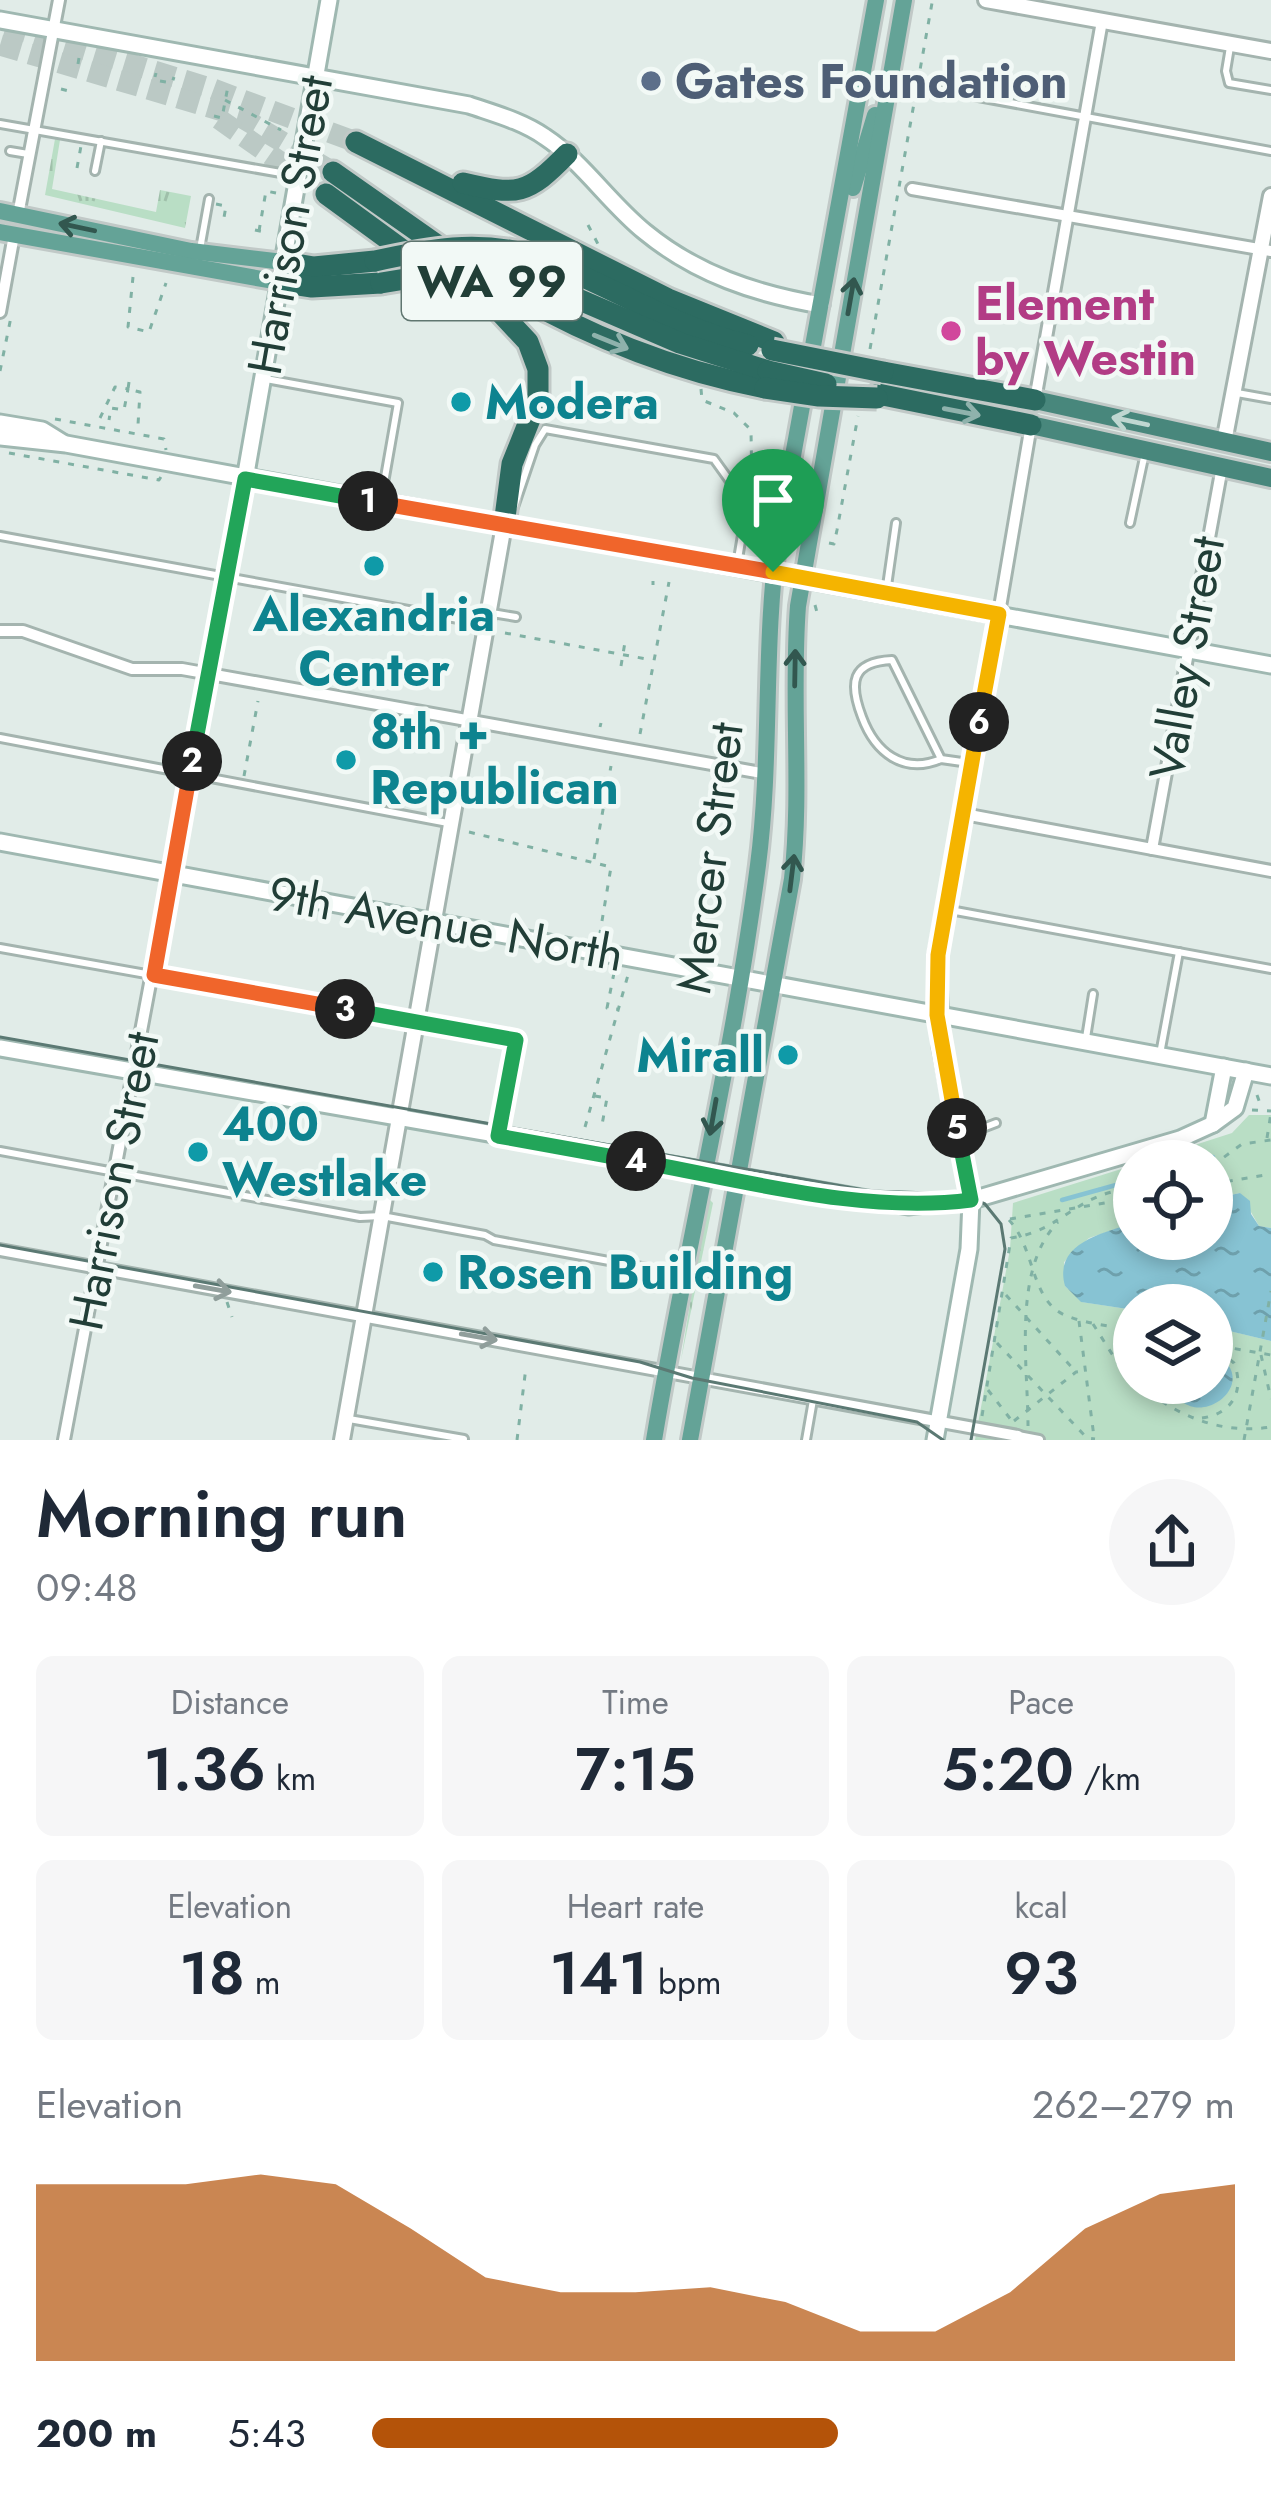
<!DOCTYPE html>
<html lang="en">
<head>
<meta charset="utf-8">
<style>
	:root { --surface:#fff; --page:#f6f6f7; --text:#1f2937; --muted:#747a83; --accent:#b45309 }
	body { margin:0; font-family:Jost,sans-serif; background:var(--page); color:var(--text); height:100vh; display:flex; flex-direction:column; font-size:45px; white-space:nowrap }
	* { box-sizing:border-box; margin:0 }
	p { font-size:39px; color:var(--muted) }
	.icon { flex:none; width:66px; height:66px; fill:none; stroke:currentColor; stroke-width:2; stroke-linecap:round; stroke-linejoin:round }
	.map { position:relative; height:1440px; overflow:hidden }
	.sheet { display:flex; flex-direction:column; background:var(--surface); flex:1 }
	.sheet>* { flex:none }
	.buttons { position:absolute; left:1113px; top:1140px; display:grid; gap:24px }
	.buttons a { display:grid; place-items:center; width:120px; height:120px; border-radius:50%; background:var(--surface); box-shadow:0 6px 18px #0003; font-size:60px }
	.pin { position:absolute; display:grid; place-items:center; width:102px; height:102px; color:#fff; margin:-123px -51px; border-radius:50% 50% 50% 0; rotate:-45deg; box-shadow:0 0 12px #0007 }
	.pin .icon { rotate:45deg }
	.km { position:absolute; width:60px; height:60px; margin:-30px; border-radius:50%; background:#222; color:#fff; font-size:33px; line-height:60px; text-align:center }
	.round { display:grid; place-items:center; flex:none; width:126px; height:126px; border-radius:63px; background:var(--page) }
	.head { display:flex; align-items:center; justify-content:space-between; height:204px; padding:0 36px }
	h1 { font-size:66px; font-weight:600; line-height:90px }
	.stats { display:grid; grid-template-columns:repeat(3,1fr); gap:18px; height:204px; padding:12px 36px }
	.stats div { display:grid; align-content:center; border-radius:18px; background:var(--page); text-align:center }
	.stats b { font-size:60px; font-weight:600 }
	.stats small { font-size:33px; font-weight:400 }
	.stats p { font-size:33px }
	.chart { height:336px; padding:24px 36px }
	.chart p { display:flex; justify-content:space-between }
	.chart svg { width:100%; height:216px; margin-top:12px; fill:var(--accent); opacity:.7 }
	ul { padding:0 36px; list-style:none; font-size:39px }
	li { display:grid; grid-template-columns:192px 144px 1fr; align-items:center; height:90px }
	li i { height:30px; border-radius:15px; background:var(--accent) }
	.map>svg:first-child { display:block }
	.grass { fill:url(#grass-tufts) }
	.green { fill:#b9dec5 }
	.water { fill:url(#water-ripples) }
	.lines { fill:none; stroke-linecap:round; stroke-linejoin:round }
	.stream { stroke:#87c3d3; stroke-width:4.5 }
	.motorway-tunnel { stroke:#bbc9c5; stroke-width:21; stroke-dasharray:21 10; stroke-linecap:butt }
	.service-casing { stroke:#a4b4af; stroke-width:12 }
	.pedestrian-casing { stroke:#a4b4af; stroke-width:14 }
	.minor-casing { stroke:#a4b4af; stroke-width:16 }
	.tertiary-casing { stroke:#a4b4af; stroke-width:20 }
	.secondary-casing { stroke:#9fb8b1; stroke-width:21 }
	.primary-casing { stroke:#c1c9c7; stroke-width:22 }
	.trunk-casing { stroke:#c1c9c7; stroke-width:24 }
	.motorway-casing { stroke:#c1c9c7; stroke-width:27 }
	.path { stroke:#80b1a4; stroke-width:3; stroke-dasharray:6 9; stroke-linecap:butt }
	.service { stroke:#fff; stroke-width:6 }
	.pedestrian { stroke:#fff; stroke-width:8 }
	.minor { stroke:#fff; stroke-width:10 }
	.tertiary { stroke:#fff; stroke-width:14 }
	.secondary { stroke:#fff; stroke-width:15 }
	.primary { stroke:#64a397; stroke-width:16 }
	.trunk { stroke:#48877c; stroke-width:18 }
	.motorway { stroke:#2c6b61; stroke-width:21 }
	.tram { stroke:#5b7973; stroke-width:3 }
	.motorway-bridge-casing { stroke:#c1c9c7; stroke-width:27; stroke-linecap:butt }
	.motorway-bridge { stroke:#2c6b61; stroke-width:21 }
	.oneway { stroke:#32574f }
	.oneway2 { stroke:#8fb2ac }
	.oneway3 { stroke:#bfd7d1 }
	.oneway4 { stroke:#909e9b }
	.split-1-casing { stroke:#fff; stroke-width:24 }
	.split-2-casing { stroke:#fff; stroke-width:24 }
	.split-3-casing { stroke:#fff; stroke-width:24 }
	.split-4-casing { stroke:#fff; stroke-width:24 }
	.split-5-casing { stroke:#fff; stroke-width:24 }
	.split-6-casing { stroke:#fff; stroke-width:24 }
	.split-7-casing { stroke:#fff; stroke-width:24 }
	.split-1 { stroke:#f0652b; stroke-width:15 }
	.split-2 { stroke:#22a559; stroke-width:15 }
	.split-3 { stroke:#f0652b; stroke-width:15 }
	.split-4 { stroke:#22a559; stroke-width:15 }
	.split-5 { stroke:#22a559; stroke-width:15 }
	.split-6 { stroke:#f5b400; stroke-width:15 }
	.split-7 { stroke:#f5b400; stroke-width:15 }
	.service-dot { fill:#5c6f8a; stroke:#f2f9f6; stroke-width:4.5 }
	.hotel-dot { fill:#d1479c; stroke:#f2f9f6; stroke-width:4.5 }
	.culture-dot { fill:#0f9aa8; stroke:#f2f9f6; stroke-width:4.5 }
	.labels { text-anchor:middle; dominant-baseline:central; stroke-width:9; stroke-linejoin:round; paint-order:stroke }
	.shield { fill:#f2f9f6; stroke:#607670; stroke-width:3 }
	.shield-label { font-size:45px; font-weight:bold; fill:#213e37 }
	.service-label { font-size:48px; font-weight:bold; fill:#4e5e75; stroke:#f2f9f6; text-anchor:start }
	.street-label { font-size:48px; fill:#213e37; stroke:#f2f9f6 }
	.hotel-label { font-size:48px; font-weight:bold; fill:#b23c85; stroke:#f2f9f6; text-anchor:start }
	.culture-label { font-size:48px; font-weight:bold; fill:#0d838f; stroke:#f2f9f6; text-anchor:start }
</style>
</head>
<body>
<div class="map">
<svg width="1271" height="1440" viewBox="0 0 1271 1440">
	<defs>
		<pattern id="grass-tufts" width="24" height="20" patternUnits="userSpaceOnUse" patternTransform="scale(3)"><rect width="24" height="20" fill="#b9dec5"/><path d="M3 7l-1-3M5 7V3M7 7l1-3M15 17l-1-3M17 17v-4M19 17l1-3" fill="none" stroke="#9fc0aa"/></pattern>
		<pattern id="water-ripples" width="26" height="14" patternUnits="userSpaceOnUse" patternTransform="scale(3)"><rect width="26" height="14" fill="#87c3d3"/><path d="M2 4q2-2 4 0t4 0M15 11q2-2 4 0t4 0" fill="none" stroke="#6ea0ac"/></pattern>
	</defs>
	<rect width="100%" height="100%" fill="#e1ece8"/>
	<g class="grass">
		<path d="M 55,139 L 60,140 L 52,189 L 156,212 L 160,190 L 191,196 L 185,228 L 45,195 Z"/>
		<path d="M 710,1200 L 713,1203 L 681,1360 L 706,1202 Z"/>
	</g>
	<g class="green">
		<path d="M 1249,1115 L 1271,1115 L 1271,1228 L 1259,1226 L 1240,1193 L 1212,1199 L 1212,1161 L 1145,1161 L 1232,1133 Z"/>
		<path d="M 1134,1165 L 1134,1223 L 1089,1238 L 1064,1262 L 1065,1286 L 1082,1302 L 1134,1310 L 1134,1383 L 1212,1383 L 1212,1313 L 1222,1320 L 1222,1329 L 1271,1341 L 1271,1440 L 975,1440 L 1010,1249 L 1013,1203 Z"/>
	</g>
	<g class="water">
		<path d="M 1240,1193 L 1250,1201 L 1251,1214 L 1259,1226 L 1271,1228 L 1271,1341 L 1221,1329 L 1222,1320 L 1212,1313 L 1212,1305 L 1134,1305 L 1134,1310 L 1081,1302 L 1065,1286 C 1053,1243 1103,1233 1134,1223 L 1134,1239 L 1212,1239 L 1212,1199 Z"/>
		<path d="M 1212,1351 C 1271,1384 1187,1440 1171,1383 L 1212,1383 Z"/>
	</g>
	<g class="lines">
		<g class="stream">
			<path d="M 1200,1161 L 1213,1157"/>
			<path d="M 1062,1200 L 1134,1180"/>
		</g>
		<g class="motorway-tunnel">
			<path d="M 6,26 L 213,89 L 356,142"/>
			<path d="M 0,45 L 239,116 L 333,172"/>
			<path d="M 219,119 L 326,194"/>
		</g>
		<g class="service-casing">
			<g id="service">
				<path d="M 1230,47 L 1226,71 L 1229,83 L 1271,90"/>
				<path d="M 935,89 L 1271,151"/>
				<path d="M 0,124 L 298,176"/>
				<path d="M 10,151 L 28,154"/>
				<path d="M 95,171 L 101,141"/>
				<path d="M 200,249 L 209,199"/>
				<path d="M 266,379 L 398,403 L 381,500"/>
				<path d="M 1237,393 L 1271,399"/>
				<path d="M 514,507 L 535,445 L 545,429 L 714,459 L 747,505 L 737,565"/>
				<path d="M 1130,523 L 1145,453"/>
				<path d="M 0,536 L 486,624"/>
				<path d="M 886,593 L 896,523"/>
				<path d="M 492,613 L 516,617"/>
				<path d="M 0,738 L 448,823"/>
				<path d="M 941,759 C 903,775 875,752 862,717 C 849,683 851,662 892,660 L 941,759 L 969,763"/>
				<path d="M 950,910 L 1271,969"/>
				<path d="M 0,948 L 516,1040 L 498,1134"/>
				<path d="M 1086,1038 L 1093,994"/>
				<path d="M 1160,1054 L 1179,952"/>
				<path d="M 962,1136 L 996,1123"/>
				<path d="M 0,1151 L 360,1217 L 382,1216 L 485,1235 L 494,1240 L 680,1274"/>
				<path d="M 349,1419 L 464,1439"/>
				<path d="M 806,1440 L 813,1400"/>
			</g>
		</g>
		<g class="pedestrian-casing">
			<path id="pedestrian" d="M 1018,1436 L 1039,1440"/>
		</g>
		<g class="minor-casing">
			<g id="minor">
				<path d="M 912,189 L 1271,251"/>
				<path d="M 18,215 L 59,0"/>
				<path d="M 0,312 L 14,235"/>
				<path d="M 1035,400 L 1102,21"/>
				<path d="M 999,613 L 1031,425"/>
				<path d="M 0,631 L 23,631 L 132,669 L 182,669 L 767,774"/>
				<path d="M 964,814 L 1271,871"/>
				<path d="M 1152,849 L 1222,467"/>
				<path d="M 0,1250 L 1018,1436"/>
				<path d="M 64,1440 L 245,479"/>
			</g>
		</g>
		<g class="tertiary-casing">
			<g id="tertiary">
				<path d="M 986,0 L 1271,51"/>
				<path d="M 1224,442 L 1271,196"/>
				<path d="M 342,1440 L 504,525"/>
			</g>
		</g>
		<g class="secondary-casing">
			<g id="secondary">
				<path d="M 0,20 L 469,105 C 495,114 522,121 545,137 C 583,162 609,203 645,232 C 696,274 756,294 821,305"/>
				<path d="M 0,423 L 42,430 L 63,443"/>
				<path d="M 0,437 L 66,444 L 1271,665"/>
				<path d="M 245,479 L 329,0"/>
				<path d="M 0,842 L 1271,1076"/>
				<path d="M 0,1048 L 908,1206 L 979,1198 L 1180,1139 L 1213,1124 L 1235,1108 L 1246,1071"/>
				<path d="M 1213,1124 L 1224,1067"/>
				<path d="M 935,1440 L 969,1249 L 971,1200 L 941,1047 L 937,955 L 999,613"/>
			</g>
		</g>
		<g class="primary-casing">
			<g id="primary">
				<path d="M 853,188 L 875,115"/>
				<path d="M 0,211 L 191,251 L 283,262"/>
				<path d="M 0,232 L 279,282"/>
				<path d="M 654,1440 C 686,1248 733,1058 758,865 C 772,757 763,647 778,538 L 876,0"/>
				<path d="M 690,1440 L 792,879 C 802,789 791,697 798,606 L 904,0"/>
			</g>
		</g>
		<g class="trunk-casing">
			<g id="trunk">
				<path d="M 1035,400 L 1271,452"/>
				<path d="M 1031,425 L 1271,478"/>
			</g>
		</g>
		<g class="motorway-casing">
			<g id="motorway">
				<path d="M 356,142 L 668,299 L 774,342"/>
				<path d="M 333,172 L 450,254"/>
				<path d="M 463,183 C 518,196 527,195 567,154"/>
				<path d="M 326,194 L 430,270 L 499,311 L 528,342 L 538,369 L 538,399 L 512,464 L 504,525"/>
				<path d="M 531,255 C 605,281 670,327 748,345"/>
				<path d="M 283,262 L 314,267 L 375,261"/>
				<path d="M 477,271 C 566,327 661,368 765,388"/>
				<path d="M 529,278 L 680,343 L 768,371"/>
				<path d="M 279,282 L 312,287 L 381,283"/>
				<path d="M 883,372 L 1035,400"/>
				<path d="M 878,394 L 1031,425"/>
			</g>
		</g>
		<g class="path">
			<path d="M 78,64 L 79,58"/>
			<path d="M 155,77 L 156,73"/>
			<path d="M 160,81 L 172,83 L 174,77"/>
			<path d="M 61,89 L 69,91"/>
			<path d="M 225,100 L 281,130"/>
			<path d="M 214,116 L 222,118 L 228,86"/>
			<path d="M 77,168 L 81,146"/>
			<path d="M 216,204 L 226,206 L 223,223"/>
			<path d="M 588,225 L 599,246"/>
			<path d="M 255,230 L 269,233"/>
			<path d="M 259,231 L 266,191 L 276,193"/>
			<path d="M 133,277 L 128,327 L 149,332 L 166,283"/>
			<path d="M 870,349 L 932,3"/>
			<path d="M 0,371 L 11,317"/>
			<path d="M 129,382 L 128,389 L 140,392 L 138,425"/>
			<path d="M 701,389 L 702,400 L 734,413 L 751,430 L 752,494"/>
			<path d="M 100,418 L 115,387 L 128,389 L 124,410 L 111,408 L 109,420"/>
			<path d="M 55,419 L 164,439 L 166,450"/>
			<path d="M 9,453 L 159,480 L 162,475"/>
			<path d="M 752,484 L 768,487"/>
			<path d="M 829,543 L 834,544 L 837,530 L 858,416"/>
			<path d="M 653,585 L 653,581"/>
			<path d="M 815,605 L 818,616"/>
			<path d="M 505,633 L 652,660"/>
			<path d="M 621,666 L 625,642"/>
			<path d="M 600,727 L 601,723"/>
			<path d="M 640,734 L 669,582"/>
			<path d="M 244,776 L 258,701"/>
			<path d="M 469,832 L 611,867 L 600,933"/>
			<path d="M 594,859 L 611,766"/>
			<path d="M 614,973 L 607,1008 L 617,1009"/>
			<path d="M 1257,1095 L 1262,1109"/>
			<path d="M 595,1096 L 607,1098 L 601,1130"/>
			<path d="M 1252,1110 L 1271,1111"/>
			<path d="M 585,1127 L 628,975"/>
			<path d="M 1267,1138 L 1271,1113"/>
			<path d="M 1212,1166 L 1242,1144 L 1271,1140"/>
			<path d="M 1212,1184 L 1271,1174"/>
			<path d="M 1010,1219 L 1134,1198"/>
			<path d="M 1009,1220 C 1036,1249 1030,1302 1067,1316 C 1087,1324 1112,1326 1134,1330"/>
			<path d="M 1006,1295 L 1076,1372"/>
			<path d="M 227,1302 L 232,1317"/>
			<path d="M 1079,1321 L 1094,1437"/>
			<path d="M 1093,1324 L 1119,1365 L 1134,1379"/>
			<path d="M 997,1343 L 1087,1438 L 1095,1439"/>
			<path d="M 1220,1346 L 1271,1355"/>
			<path d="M 1261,1355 L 1271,1399"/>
			<path d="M 1138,1383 C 1175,1416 1222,1435 1271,1427"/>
			<path d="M 1165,1383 L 1177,1408"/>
			<path d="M 988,1390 L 1012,1421"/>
			<path d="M 982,1416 L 1011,1238 C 1063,1231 1077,1191 1134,1189"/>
			<path d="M 1202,1418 C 1232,1414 1245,1391 1234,1363 L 1212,1345"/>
			<path d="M 1014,1421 L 1076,1372 L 1083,1371"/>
			<path d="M 1028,1426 C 1028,1365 1012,1269 1058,1222"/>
			<path d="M 517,1440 L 526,1367"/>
			<path d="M 1244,1440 L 1271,1291"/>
		</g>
		<use href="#service" class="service"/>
		<use href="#pedestrian" class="pedestrian"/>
		<use href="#minor" class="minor"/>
		<use href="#tertiary" class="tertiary"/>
		<use href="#secondary" class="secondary"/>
		<use href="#primary" class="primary"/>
		<use href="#trunk" class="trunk"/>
		<use href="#motorway" class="motorway"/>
		<g class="tram">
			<path d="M 0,1037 L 870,1191 L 962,1194 L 985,1204 L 1001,1224 L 1005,1249 L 971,1440"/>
			<path d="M 0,1245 L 640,1362 L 692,1378 L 917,1422 L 943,1440"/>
		</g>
		<g class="motorway-bridge-casing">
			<g id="motorway-bridge">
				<path d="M 375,261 C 429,249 477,240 531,255"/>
				<path d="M 381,283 L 460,270 L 529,278"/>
				<path d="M 772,350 L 883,372"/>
				<path d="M 768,371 L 826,384"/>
				<path d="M 765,388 L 819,396 L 877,398"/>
			</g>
		</g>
		<use href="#motorway-bridge" class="motorway-bridge"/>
	</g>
	<defs><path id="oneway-shaft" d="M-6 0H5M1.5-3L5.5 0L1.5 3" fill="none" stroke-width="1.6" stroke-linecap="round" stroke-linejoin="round" transform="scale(3)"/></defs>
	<g class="oneway">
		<use href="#oneway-shaft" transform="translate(77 227) rotate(-168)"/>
		<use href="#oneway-shaft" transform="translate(851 296) rotate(-80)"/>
		<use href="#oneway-shaft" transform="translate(795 668) rotate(-89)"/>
		<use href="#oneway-shaft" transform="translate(792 873) rotate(-83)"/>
		<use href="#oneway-shaft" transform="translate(713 1117) rotate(100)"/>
	</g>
	<g class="oneway2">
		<use href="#oneway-shaft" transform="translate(611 342) rotate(22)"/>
		<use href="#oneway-shaft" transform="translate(962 412) rotate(11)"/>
	</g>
	<use class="oneway3" href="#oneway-shaft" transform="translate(1130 421) rotate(-168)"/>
	<g class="oneway4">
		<use href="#oneway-shaft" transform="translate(213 1289) rotate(10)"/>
		<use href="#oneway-shaft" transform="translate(479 1337) rotate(10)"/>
	</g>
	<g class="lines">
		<g class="split-1-casing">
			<path id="split-1" d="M 368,501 L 773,572"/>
		</g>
		<g class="split-2-casing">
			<path id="split-2" d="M 192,761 L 245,479 L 368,501"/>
		</g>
		<g class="split-3-casing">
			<path id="split-3" d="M 192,761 L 154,975 L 345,1009"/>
		</g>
		<g class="split-4-casing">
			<path id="split-4" d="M 345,1009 L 516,1040 L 498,1136 L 636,1161"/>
		</g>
		<g class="split-5-casing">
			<path id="split-5" d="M 636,1161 C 743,1180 862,1214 971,1200 L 957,1128"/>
		</g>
		<g class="split-6-casing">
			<path id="split-6" d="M 957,1128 L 937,1015 L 938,955 L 979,722"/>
		</g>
		<g class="split-7-casing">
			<path id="split-7" d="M 773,572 L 999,614 L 979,722"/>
		</g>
		<use href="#split-1" class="split-1"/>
		<use href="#split-2" class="split-2"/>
		<use href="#split-3" class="split-3"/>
		<use href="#split-4" class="split-4"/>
		<use href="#split-5" class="split-5"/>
		<use href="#split-6" class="split-6"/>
		<use href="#split-7" class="split-7"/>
	</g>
	<circle class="service-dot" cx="651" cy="81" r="12"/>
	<circle class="hotel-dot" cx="951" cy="331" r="12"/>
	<g class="culture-dot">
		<circle cx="461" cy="402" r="12"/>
		<circle cx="374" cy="566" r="12"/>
		<circle cx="346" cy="760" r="12"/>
		<circle cx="788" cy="1055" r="12"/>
		<circle cx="198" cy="1152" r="12"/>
		<circle cx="433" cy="1272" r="12"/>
	</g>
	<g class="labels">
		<rect class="shield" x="402" y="242" width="180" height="78" rx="9"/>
		<g class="shield-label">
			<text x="492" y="281">WA 99</text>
		</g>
		<g class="service-label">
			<text x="675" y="81">Gates Foundation</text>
		</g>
		<g class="street-label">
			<text transform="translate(290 225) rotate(-80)">Harrison Street</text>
			<text transform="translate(1187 658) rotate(-80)">Valley Street</text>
			<text transform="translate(710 858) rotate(-83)">Mercer Street</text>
			<text transform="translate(446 924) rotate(10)">9th Avenue North</text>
			<text transform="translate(114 1181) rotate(-79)">Harrison Street</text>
		</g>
		<g class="hotel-label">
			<text x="975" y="303">Element<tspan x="975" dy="55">by Westin</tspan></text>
		</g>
		<g class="culture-label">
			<text x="485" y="402">Modera</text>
			<text x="374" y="614" text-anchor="middle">Alexandria<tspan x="374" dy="55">Center</tspan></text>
			<text x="370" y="732">8th +<tspan x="370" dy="55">Republican</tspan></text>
			<text x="764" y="1055" text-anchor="end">Mirall</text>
			<text x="222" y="1124">400<tspan x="222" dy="55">Westlake</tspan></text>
			<text x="457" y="1272">Rosen Building</text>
		</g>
	</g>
</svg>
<div class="buttons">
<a><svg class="icon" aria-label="locate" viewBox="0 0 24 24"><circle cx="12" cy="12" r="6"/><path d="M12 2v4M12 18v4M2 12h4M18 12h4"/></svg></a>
<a><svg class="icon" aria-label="layers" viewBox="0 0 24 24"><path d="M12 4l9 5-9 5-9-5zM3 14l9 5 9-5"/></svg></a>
</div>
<div class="pin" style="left:773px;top:572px;background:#1e9e55"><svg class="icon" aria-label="arrive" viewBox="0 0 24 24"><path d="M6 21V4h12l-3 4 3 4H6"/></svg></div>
<b class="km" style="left:368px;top:501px">1</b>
<b class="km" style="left:192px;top:761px">2</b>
<b class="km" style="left:345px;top:1009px">3</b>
<b class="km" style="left:636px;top:1161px">4</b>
<b class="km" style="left:957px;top:1128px">5</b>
<b class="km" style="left:979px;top:722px">6</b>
</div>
<section class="sheet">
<div class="head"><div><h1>Morning run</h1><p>09:48</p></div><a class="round"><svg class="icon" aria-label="share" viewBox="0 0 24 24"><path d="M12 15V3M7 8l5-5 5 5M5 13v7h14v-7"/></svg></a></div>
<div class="stats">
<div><p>Distance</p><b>1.36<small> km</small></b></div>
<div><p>Time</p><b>7:15</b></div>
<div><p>Pace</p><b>5:20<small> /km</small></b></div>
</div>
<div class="stats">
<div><p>Elevation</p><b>18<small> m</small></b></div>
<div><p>Heart rate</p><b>141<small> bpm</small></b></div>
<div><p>kcal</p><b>93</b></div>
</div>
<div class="chart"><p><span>Elevation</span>262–279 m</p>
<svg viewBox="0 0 160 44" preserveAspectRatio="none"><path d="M0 44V8L10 8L20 8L30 6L40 8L50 17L60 27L70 30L80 30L90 29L100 32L110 38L120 38L130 30L140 17L150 10L160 8V44z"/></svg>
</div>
<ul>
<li><b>200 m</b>5:43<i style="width:54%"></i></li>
</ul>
</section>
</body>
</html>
